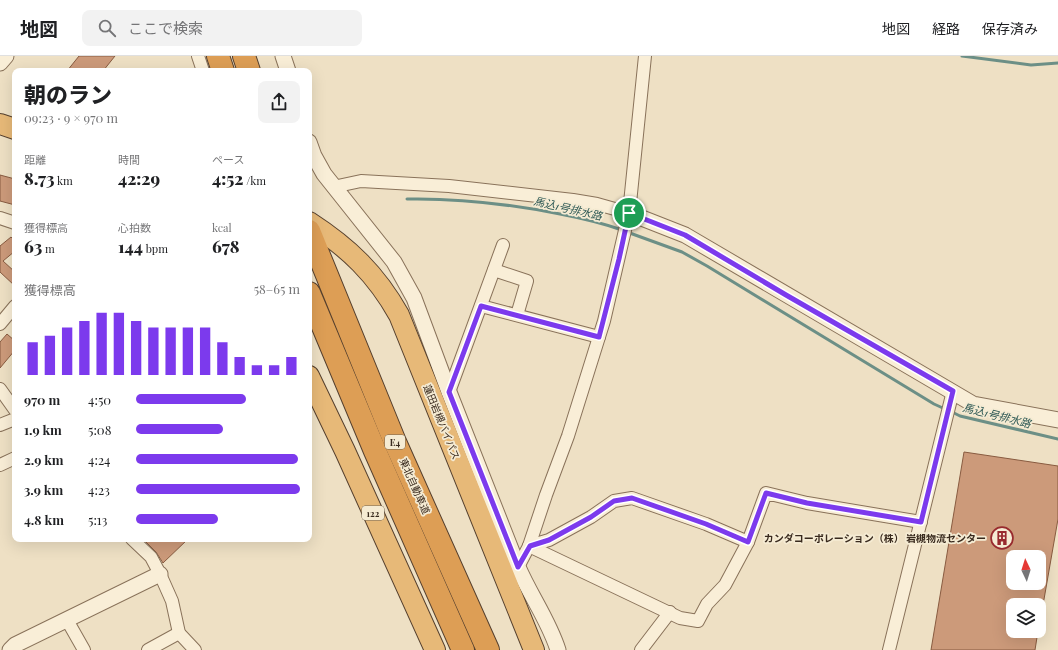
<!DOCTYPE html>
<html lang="ja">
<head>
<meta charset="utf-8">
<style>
	:root { --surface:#fff; --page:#f2f2f2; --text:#202124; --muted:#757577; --line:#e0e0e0; --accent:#7c3aed }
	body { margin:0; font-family:"Playfair Display","Noto Sans JP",serif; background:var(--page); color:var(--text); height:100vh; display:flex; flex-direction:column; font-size:15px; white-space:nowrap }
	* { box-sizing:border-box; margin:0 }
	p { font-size:13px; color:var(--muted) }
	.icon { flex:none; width:22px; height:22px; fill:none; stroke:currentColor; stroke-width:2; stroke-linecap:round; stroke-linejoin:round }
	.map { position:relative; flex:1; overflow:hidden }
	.details { position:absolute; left:12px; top:12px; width:300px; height:474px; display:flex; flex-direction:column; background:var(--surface); border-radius:8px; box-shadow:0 4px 16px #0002 }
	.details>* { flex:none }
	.needle { width:26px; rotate:356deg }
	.controls { position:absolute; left:1006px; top:494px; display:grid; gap:8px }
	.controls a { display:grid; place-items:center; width:40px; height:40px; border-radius:8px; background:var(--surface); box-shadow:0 4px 16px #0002; font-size:20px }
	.pin { position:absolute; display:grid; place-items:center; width:34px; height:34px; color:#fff; margin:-17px; border:2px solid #fff; border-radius:50%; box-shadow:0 1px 4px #0007 }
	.round { display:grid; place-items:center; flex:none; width:42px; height:42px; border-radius:8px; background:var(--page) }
	.overview { display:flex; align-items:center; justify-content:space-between; height:68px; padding:0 12px }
	h1 { font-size:22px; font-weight:800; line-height:30px }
	.stats { display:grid; grid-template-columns:repeat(3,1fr); gap:6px; height:68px; padding:4px 12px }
	.stats div { display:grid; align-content:center }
	.stats b { font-size:17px; font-weight:800 }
	.stats small { font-size:11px; font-weight:400 }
	.stats p { font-size:11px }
	.chart { height:112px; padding:8px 12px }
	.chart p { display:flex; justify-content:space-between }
	.chart svg { width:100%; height:72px; margin-top:4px; stroke:var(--accent); stroke-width:6 }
	ul { padding:0 12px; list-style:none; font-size:13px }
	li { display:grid; grid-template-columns:64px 48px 1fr; align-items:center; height:30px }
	li i { height:10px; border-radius:5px; background:var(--accent) }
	header { display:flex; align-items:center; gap:24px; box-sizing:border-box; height:56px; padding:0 20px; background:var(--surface); border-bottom:1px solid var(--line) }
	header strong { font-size:19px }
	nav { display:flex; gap:22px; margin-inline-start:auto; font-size:14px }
	.search { width:280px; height:36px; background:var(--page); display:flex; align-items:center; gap:10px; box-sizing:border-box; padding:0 14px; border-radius:8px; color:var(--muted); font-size:15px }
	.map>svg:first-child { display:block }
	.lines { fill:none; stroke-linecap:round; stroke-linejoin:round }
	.stream { stroke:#6c8f86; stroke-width:3 }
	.building { fill:#cc9a7a; stroke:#885b40; fill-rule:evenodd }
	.minor-casing { stroke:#89725a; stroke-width:14 }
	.tertiary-casing { stroke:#89725a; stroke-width:17 }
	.trunk-casing { stroke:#56402e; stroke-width:22 }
	.motorway-casing { stroke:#56402e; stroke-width:24 }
	.minor { stroke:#f9eed7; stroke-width:12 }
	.tertiary { stroke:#f9eed7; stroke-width:15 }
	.trunk { stroke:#e7b978; stroke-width:20 }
	.motorway { stroke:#dd9e55; stroke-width:22 }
	.route-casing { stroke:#fff; stroke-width:8 }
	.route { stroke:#7c3aed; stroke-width:5 }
	.labels { text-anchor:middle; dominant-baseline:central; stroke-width:3.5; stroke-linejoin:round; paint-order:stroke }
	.shield { fill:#f5ebd3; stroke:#716454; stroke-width:1 }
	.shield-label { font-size:9px; font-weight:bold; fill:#392a1e }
	.street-label { font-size:10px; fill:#392a1e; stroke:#f5ebd3 }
	.poi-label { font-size:10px; font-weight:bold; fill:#392a1e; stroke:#f5ebd3; text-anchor:end }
	.water-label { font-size:11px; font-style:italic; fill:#2d5854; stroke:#f5ebd3 }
</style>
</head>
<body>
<header>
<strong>地図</strong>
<div class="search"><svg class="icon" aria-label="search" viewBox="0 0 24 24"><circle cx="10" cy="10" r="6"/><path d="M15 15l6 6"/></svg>ここで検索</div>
<nav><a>地図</a><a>経路</a><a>保存済み</a></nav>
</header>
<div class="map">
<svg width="1058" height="594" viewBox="0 0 1058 594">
	<rect width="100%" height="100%" fill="#eee0c4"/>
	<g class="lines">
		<g class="stream">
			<path d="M 962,0 L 1031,9 L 1058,7"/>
			<path d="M 407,143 C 459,142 509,148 560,158 C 581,162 602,167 622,174"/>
			<path d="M 627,176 L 682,196 L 707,210 L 934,348 L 945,353"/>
			<path d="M 952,356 L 960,360 L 1058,383"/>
		</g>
	</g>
	<g class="building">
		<path d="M 79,0 L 115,0 L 103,15 L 67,15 Z"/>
		<path d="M 0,119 L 15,123 L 15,149 L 0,145 Z"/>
		<path d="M 11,181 L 15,185 L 15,195 L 3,205 L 15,216 L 15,230 L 0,216 L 0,190 Z"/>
		<path d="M 7,278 L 15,285 L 15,294 L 0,312 L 0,286 Z"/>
		<path d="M 964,396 L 1058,410 L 1058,463 L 1043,549 L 1013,549 L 1013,575 L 1038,575 L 1035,594 L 931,594 ZM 1013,501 L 1039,501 L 1039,527 L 1013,527 Z"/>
		<path d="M 143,483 L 188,483 L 163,507 L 156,496 Z"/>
	</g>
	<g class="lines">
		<g class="minor-casing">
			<g id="minor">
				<path d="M 198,0 L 203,15"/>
				<path d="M 333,131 L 361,125 L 449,130 L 573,144 L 597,148 L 629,157"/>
				<path d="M 0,162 L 15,167"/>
				<path d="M 494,214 L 527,225 L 517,259"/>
				<path d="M 481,250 L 599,281"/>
				<path d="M 0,268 L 15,250"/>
				<path d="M 0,333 L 15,354"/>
				<path d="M 449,336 L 503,189"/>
				<path d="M 0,369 L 15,363"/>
				<path d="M 0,409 L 15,402"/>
				<path d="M 132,483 L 151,501 L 160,518 L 172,545 L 179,577 L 195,594"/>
				<path d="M 529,490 L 549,484 L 591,461 L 614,445 L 632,442 L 706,468 L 748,486 L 766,437 L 807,447 L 921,466"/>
				<path d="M 529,490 L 680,562 L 698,565 L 707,548 L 725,529 L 748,486"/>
				<path d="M 518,511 L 529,490 L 546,439 L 568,380 L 604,265 L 629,157 L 645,0"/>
				<path d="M 67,564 L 84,594"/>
				<path d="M 148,594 L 179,577"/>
				<path d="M 641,594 L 670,556"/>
				<path d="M 889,594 L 953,335"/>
			</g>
		</g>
		<g class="tertiary-casing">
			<g id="tertiary">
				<path d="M 283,0 L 288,15"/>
				<path d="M 0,7 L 6,0"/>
				<path d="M 309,86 L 314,100 L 324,118 L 394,206 L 414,242 L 449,336 L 518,511 C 530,539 549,565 558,594"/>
				<path d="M 629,157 L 685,179 L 973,348 L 1058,364"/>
				<path d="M 10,594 L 15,589 L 160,518"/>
			</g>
		</g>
		<g class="trunk-casing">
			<g id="trunk">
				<path d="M 0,68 L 15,73"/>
				<path d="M 309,166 C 349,192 376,218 399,259 L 534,594"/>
				<path d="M 309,320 L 345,395 L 435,594"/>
			</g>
		</g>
		<g class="motorway-casing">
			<g id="motorway">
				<path d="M 218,0 L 223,15"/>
				<path d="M 244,0 L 249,15"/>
				<path d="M 309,175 L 395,386 L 488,594"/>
				<path d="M 309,237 L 375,395 L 463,594"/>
			</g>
		</g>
		<use href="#minor" class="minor"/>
		<use href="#tertiary" class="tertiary"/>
		<use href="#trunk" class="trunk"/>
		<use href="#motorway" class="motorway"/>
	</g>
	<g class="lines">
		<g class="route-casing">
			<path id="route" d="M 629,157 L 685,179 L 786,239 L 953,335 L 921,466 L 807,447 L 766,437 L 748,486 L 706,468 L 632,442 L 614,445 L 591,461 L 549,484 L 530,490 L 518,511 L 449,336 L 481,250 L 599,281 L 619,203 Z"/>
		</g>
		<use href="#route" class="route"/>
	</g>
	<defs>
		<g id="building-ring" transform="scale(1.15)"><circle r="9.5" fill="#f5ebd3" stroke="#982a2e" stroke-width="1.5"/><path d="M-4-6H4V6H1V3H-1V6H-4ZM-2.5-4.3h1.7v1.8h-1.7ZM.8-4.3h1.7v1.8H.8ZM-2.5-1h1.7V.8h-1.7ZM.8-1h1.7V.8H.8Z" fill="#982a2e"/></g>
	</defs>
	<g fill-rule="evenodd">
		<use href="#building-ring" x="1002" y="482"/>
	</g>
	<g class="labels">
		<g class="shield">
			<rect x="385" y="379" width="20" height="14" rx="3"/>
			<rect x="362" y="450" width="22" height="14" rx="3"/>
		</g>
		<g class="shield-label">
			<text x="395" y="386">E4</text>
			<text x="373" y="457">122</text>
		</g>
		<g class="street-label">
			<text transform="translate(442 366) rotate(68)">蓮田岩槻バイパス</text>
			<text transform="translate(415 430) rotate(66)">東北自動車道</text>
		</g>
		<g class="poi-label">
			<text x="986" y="482">カンダコーポレーション（株） 岩槻物流センター</text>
		</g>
		<g class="water-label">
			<text transform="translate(568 152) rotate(13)">馬込1号排水路</text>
			<text transform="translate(997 359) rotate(14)">馬込1号排水路</text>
		</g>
	</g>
</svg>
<div class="controls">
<a><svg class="needle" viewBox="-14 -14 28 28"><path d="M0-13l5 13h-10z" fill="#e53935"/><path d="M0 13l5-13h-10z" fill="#757577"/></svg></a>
<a><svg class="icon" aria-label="layers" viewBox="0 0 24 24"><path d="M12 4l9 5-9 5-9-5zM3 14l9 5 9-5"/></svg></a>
</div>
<div class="pin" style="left:629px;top:157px;background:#1e9e55"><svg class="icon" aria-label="arrive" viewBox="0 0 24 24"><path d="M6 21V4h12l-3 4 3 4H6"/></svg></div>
<section class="details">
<div class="overview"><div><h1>朝のラン</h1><p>09:23 · 9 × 970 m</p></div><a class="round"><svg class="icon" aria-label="share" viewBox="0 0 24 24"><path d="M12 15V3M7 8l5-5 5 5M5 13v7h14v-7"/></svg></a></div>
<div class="stats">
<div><p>距離</p><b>8.73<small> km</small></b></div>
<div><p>時間</p><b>42:29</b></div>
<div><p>ペース</p><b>4:52<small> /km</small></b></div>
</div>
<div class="stats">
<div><p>獲得標高</p><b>63<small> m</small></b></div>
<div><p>心拍数</p><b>144<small> bpm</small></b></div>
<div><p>kcal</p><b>678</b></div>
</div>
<div class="chart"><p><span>獲得標高</span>58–65 m</p>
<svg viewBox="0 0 160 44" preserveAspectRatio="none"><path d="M5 44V24M15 44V20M25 44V15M35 44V11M45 44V6M55 44V6M65 44V11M75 44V15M85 44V15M95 44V15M105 44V15M115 44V24M125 44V33M135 44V38M145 44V38M155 44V33"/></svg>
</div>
<ul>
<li><b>970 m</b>4:50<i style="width:67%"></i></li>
<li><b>1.9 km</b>5:08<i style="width:53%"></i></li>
<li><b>2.9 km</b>4:24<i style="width:99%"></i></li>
<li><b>3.9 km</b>4:23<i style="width:100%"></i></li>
<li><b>4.8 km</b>5:13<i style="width:50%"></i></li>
</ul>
</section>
</div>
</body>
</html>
